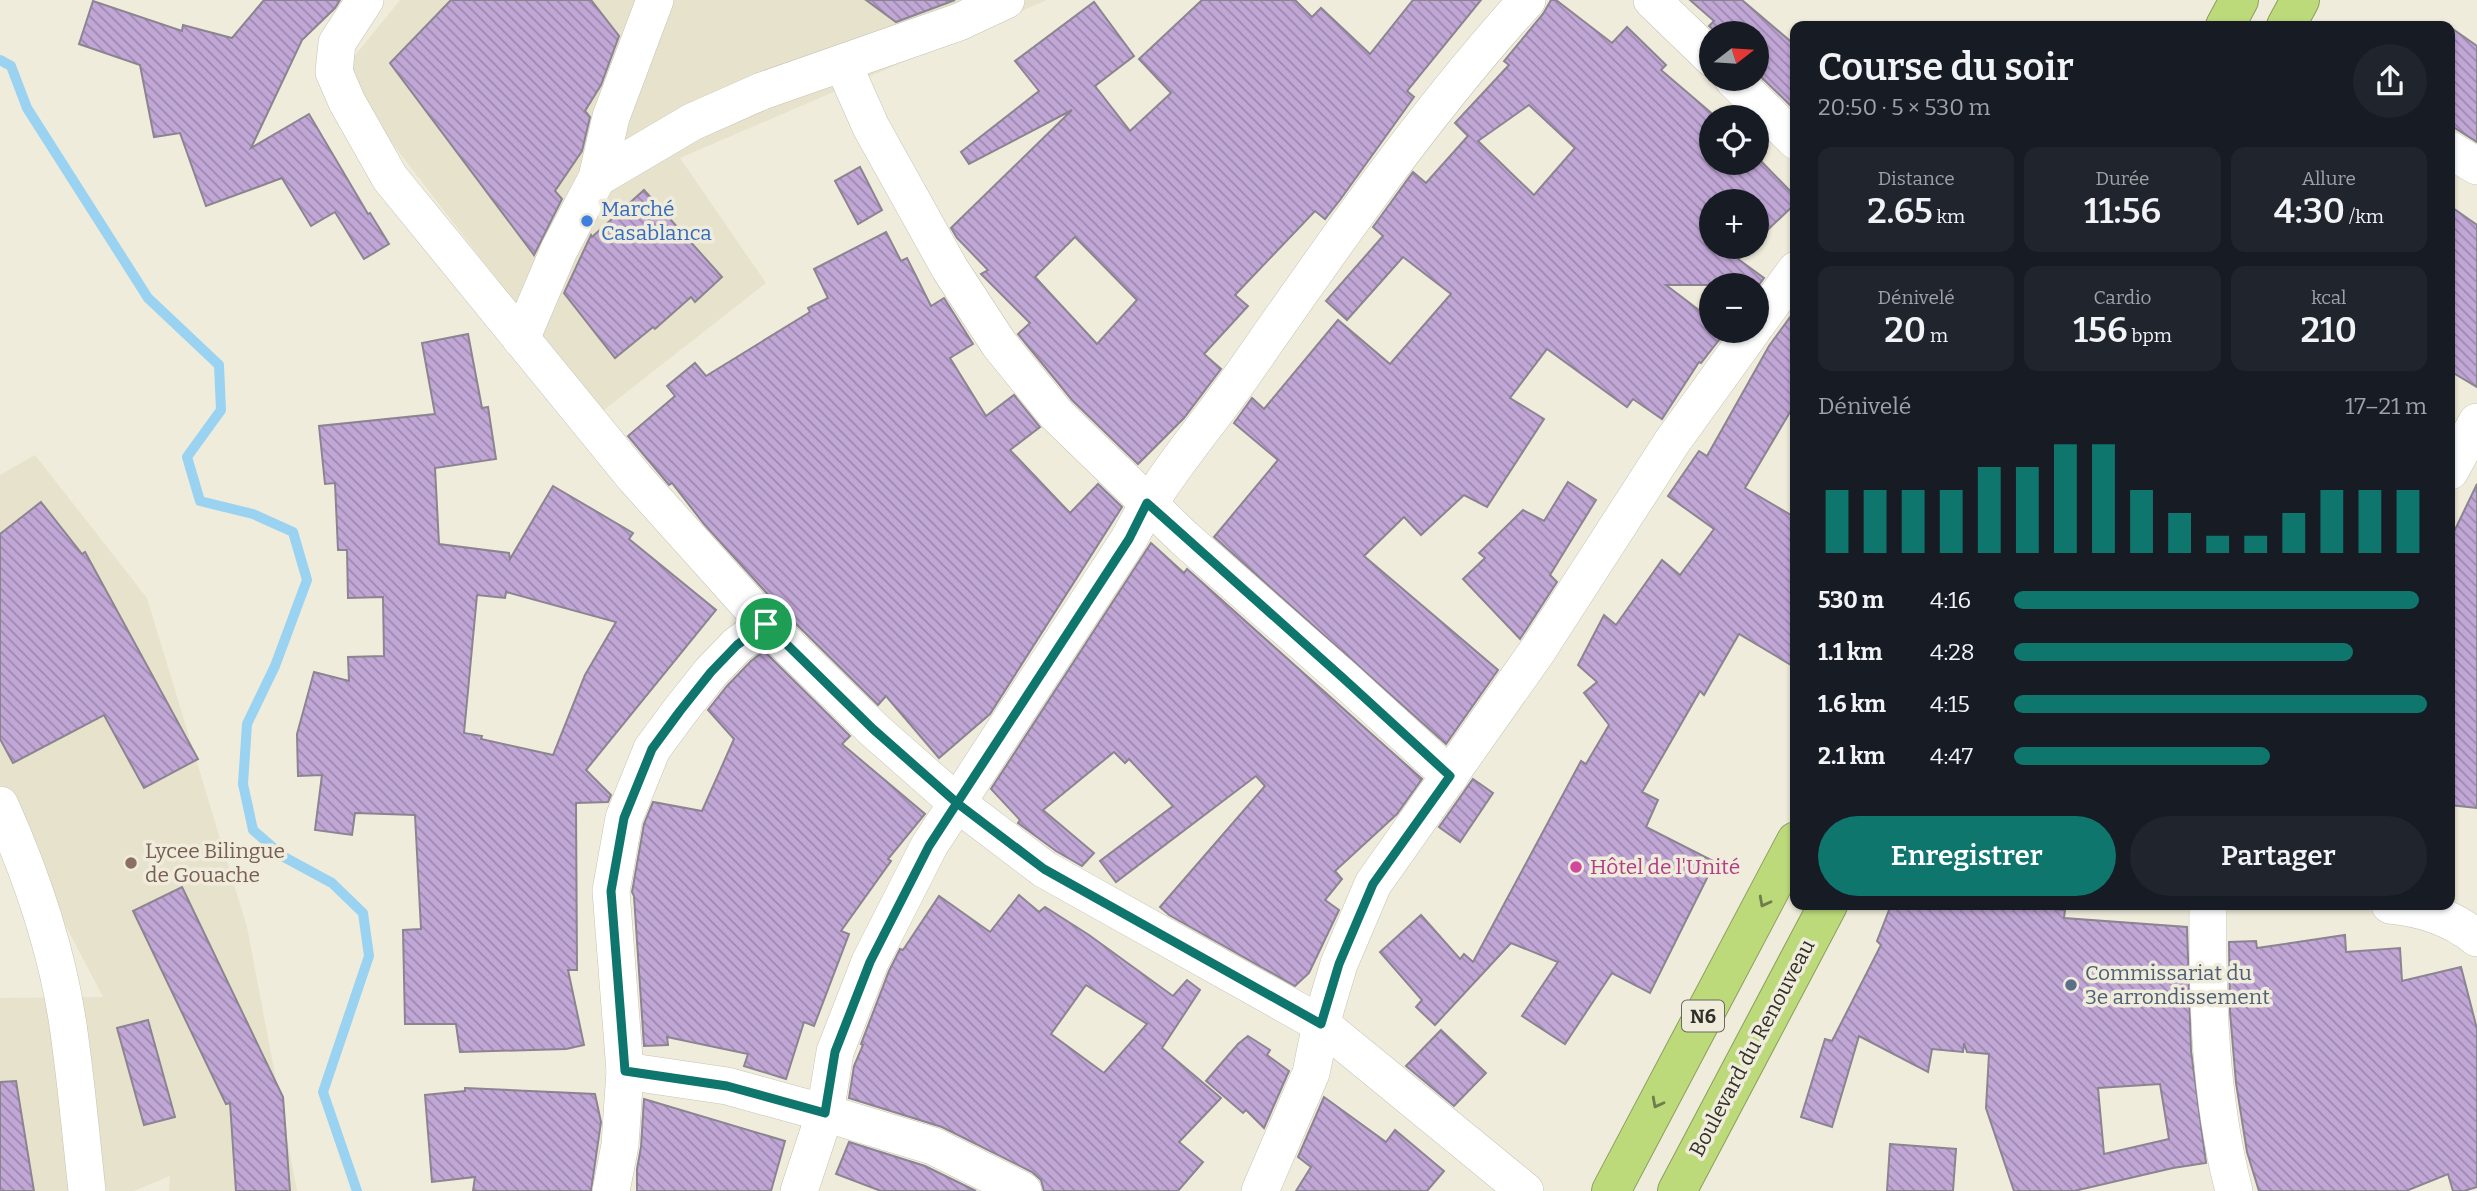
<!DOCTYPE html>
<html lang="fr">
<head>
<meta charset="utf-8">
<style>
	:root { --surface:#171b24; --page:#20242c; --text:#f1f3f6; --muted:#9ea1a6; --accent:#0f766e }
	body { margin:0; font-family:Bitter,serif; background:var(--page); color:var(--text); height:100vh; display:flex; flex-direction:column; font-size:26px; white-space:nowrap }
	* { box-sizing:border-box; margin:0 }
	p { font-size:23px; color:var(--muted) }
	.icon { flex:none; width:38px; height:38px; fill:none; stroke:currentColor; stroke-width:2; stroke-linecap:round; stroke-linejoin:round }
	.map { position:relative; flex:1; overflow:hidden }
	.details { position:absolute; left:1790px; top:21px; width:665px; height:889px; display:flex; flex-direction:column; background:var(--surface); border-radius:14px; box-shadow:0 2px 5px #0004 }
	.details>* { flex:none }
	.needle { width:46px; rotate:73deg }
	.buttons { position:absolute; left:1699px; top:21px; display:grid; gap:14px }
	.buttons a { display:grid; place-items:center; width:70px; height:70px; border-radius:50%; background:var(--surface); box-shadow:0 2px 5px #0004; font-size:35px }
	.pin { position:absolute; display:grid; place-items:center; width:60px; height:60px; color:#fff; margin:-30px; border:4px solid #fff; border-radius:50%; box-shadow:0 2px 7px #0007 }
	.round { display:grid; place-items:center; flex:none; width:74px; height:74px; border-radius:37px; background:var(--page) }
	.summary { display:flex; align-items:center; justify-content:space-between; height:119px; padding:0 28px }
	h1 { font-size:38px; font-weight:600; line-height:52px }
	.stats { display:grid; grid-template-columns:repeat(3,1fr); gap:10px; height:119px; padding:7px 28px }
	.stats div { display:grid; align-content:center; border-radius:14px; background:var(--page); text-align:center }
	.stats b { font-size:35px; font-weight:600 }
	.stats small { font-size:19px; font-weight:400 }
	.stats p { font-size:19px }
	.chart { height:196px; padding:14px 28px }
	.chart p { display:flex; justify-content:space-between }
	.chart svg { width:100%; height:126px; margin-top:7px; stroke:var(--accent); stroke-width:6 }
	.cta { display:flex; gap:14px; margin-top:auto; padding:14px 28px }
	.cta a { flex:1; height:80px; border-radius:42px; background:var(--accent); color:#fff; font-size:28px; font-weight:600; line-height:80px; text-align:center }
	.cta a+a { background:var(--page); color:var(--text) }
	ul { padding:0 28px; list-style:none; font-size:23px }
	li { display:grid; grid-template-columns:112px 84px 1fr; align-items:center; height:52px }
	li i { height:18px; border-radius:9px; background:var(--accent) }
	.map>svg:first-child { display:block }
	.built { fill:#e7e2cb }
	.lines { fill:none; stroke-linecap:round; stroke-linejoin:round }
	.stream { stroke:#9ad2f1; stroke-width:10 }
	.building { fill:url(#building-back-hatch); stroke:#8b8491; stroke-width:2; fill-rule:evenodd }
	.minor-casing { stroke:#c6c3b4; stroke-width:38 }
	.highway-casing { stroke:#8b9e5e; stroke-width:40 }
	.minor { stroke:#fff; stroke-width:37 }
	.highway { stroke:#bcda7a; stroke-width:38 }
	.oneway { stroke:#707c4d }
	.route-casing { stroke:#fff; stroke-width:14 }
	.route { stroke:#0f766e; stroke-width:9 }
	.shop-dot { fill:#3f7fe0; stroke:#efecdc; stroke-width:2.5 }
	.education-dot { fill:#8d6e63; stroke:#efecdc; stroke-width:2.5 }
	.hotel-dot { fill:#d1479c; stroke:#efecdc; stroke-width:2.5 }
	.service-dot { fill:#5c6f8a; stroke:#efecdc; stroke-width:2.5 }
	.labels { text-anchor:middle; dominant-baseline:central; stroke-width:7; stroke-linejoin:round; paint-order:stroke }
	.shield { fill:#efecdc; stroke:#6a685f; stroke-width:2 }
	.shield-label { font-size:19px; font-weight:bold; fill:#312f29 }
	.shop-label { font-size:21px; fill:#366cbe; stroke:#efecdc; text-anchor:start }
	.education-label { font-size:21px; fill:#785e54; stroke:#efecdc; text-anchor:start }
	.hotel-label { font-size:21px; fill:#b23c85; stroke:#efecdc; text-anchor:start }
	.service-label { font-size:21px; fill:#4e5e75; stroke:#efecdc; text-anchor:start }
	.street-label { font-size:21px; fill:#312f29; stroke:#efecdc }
</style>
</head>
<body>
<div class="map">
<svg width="2477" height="1191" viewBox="0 0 2477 1191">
	<defs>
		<pattern id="building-back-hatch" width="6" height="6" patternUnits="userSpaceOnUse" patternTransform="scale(1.75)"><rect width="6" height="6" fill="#c1a7d6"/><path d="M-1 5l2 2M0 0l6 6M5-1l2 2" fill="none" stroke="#9d88ae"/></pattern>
	</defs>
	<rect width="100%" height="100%" fill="#efecdc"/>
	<g class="built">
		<path d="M 400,0 L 1047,0 L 680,158 L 766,283 L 600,413 L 351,90 L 353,58 Z"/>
		<path d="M 35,455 L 147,598 L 247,927 L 297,1191 L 169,1191 L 170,1176 L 134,1191 L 0,1191 L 0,998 L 103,997 L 0,800 L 0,475 Z"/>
	</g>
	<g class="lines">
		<path class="stream" d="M 0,60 L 11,66 L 27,108 L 148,298 L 219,365 L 221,410 L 187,457 L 200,501 L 253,514 L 293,532 L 307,580 L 275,666 L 247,724 L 243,784 L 253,830 L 284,857 L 332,883 L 363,913 L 369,956 L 323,1092 L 357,1191"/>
	</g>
	<g class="building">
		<path d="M 264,0 L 340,0 L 335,8 L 302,40 L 251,148 L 309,114 L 368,214 L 370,213 L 389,244 L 364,259 L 335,212 L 311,226 L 282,178 L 206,206 L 180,133 L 154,137 L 140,65 L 79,44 L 93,1 L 182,31 L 183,25 L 232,38 Z"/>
		<path d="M 451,0 L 591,0 L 619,36 L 601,85 L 585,111 L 590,117 L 582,151 L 555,191 L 562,199 L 534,255 L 390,63 Z"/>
		<path d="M 866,0 L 955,0 L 896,22 Z"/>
		<path d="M 1202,0 L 1295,0 L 1312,17 L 1321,8 L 1370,54 L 1413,0 L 1481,0 L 1407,91 L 1414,97 L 1340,200 L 1325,219 L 1315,211 L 1235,295 L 1248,306 L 1204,354 L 1221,369 L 1184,418 L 1138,464 L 1072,400 L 1018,334 L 1030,323 L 981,274 L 988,270 L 957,238 L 951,228 L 1072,110 L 969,164 L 961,152 L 1039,91 L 1015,61 L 1094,2 L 1134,56 L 1095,86 L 1130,131 L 1171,93 L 1139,59 ZM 1075,237 L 1137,300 L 1097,344 L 1035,277 Z"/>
		<path d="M 1551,0 L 1556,0 L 1612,43 L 1627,27 L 1666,65 L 1661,70 L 1716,117 L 1712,117 L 1712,163 L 1757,163 L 1757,157 L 1796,197 L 1796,203 L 1757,240 L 1757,201 L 1712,201 L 1712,247 L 1751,247 L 1738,259 L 1764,278 L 1759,285 L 1666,285 L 1712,320 L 1712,331 L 1726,331 L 1701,363 L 1699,362 L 1662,419 L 1633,399 L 1627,407 L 1547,349 L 1510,398 L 1544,419 L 1487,507 L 1464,495 L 1421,535 L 1404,517 L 1364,556 L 1498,670 L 1446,744 L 1214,537 L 1278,460 L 1234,423 L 1252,398 L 1264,409 L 1338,320 L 1390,364 L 1451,294 L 1403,257 L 1347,320 L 1326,301 L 1383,236 L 1373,227 L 1413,172 L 1426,183 L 1468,136 L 1455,123 L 1509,65 L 1504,61 L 1543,14 ZM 1529,105 L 1575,148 L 1534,195 L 1478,141 Z"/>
		<path d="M 1690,0 L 1742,0 L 1796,46 L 1796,111 L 1757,73 L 1757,33 L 1717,33 L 1709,26 L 1714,21 Z"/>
		<path d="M 2450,27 L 2477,46 L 2477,142 L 2450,125 Z"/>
		<path d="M 860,167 L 882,210 L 858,224 L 835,181 Z"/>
		<path d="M 644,190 L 722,277 L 695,302 L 691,297 L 655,329 L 653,327 L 615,358 L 564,293 L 591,235 L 592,237 Z"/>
		<path d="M 2450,206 L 2477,225 L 2477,387 L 2450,371 Z"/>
		<path d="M 886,232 L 901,261 L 907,258 L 931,306 L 944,298 L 973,344 L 950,358 L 986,416 L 1014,395 L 1040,427 L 1010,450 L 1070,513 L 1098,484 L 1122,507 L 990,714 L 939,758 L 886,696 L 878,705 L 781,609 L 704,524 L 672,483 L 669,485 L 628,436 L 675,396 L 667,386 L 695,363 L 706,376 L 810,312 L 808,308 L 828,298 L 814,269 Z"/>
		<path d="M 1796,309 L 1796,402 L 1745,488 L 1796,518 L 1796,668 L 1739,634 L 1704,695 L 1700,691 L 1642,792 L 1658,800 L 1646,827 L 1715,862 L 1650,993 L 1612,973 L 1565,1044 L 1522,1016 L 1558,962 L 1511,943 L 1435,1025 L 1416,1007 L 1422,1000 L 1380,952 L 1421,915 L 1460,959 L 1464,954 L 1473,962 L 1581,761 L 1586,764 L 1609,725 L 1584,693 L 1597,682 L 1578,665 L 1604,615 L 1616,625 L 1662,560 L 1680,575 L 1714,529 L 1668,496 L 1699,451 L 1707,456 L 1769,346 Z"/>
		<path d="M 468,334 L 482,408 L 488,407 L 496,459 L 435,468 L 439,544 L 509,553 L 510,559 L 553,486 L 633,533 L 629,539 L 716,610 L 586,770 L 611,795 L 608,802 L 576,803 L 577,970 L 568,970 L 584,1045 L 566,1049 L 460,1052 L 456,1024 L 405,1024 L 403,930 L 421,929 L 415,815 L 355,813 L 352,835 L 315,830 L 322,775 L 298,776 L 297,734 L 314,672 L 349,681 L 348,657 L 384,656 L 383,597 L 348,598 L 347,550 L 338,550 L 335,483 L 325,484 L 319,426 L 435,414 L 422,343 ZM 506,592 L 616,622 L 585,675 L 553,755 L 481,739 L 482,736 L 464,733 L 477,595 L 505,598 Z"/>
		<path d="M 1568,482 L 1596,500 L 1550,575 L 1557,582 L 1520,639 L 1463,579 L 1485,558 L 1479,553 L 1523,510 L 1544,521 Z"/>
		<path d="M 2477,484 L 2477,808 L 2450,805 L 2450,540 Z"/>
		<path d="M 41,502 L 82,554 L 85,552 L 198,759 L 144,788 L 104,715 L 13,763 L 0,739 L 0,534 Z"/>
		<path d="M 1151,543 L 1184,573 L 1187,569 L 1422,779 L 1397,814 L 1335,871 L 1342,879 L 1325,900 L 1339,910 L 1309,973 L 1295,986 L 1169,915 L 1160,907 L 1265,786 L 1256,776 L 1116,882 L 1100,861 L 1173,806 L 1129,759 L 1125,763 L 1114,752 L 1043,810 L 1094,853 L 1082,866 L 1056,851 L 1018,823 L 1020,820 L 991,789 Z"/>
		<path d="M 764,651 L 850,736 L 842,744 L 925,814 L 888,859 L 891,861 L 841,931 L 849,934 L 814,1026 L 804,1022 L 786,1079 L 744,1066 L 748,1054 L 667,1037 L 668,1045 L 644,1046 L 634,896 L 632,892 L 644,824 L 653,802 L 702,811 L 734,739 L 708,710 L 727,686 L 751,661 Z"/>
		<path d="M 1473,779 L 1493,793 L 1460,842 L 1439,827 Z"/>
		<path d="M 182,887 L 283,1097 L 290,1191 L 236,1191 L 230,1103 L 226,1104 L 133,911 Z"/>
		<path d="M 1019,895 L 1039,912 L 1045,907 L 1089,935 L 1173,996 L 1187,980 L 1200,990 L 1162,1048 L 1221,1098 L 1179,1142 L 1203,1162 L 1178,1191 L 1044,1191 L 1041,1180 L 1032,1172 L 942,1127 L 849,1098 L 854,1066 L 863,1045 L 861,1044 L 889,971 L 900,949 L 903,950 L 939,896 L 990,932 ZM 1086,985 L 1147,1024 L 1104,1073 L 1051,1034 Z"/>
		<path d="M 1891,905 L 2008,905 L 2065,910 L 2064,918 L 2187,927 L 2191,1051 L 2206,1163 L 2173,1168 L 2074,1191 L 2014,1191 L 1986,1108 L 1989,1054 L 1967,1052 L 1964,1043 L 1963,1052 L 1932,1049 L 1928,1072 L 1859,1036 L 1832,1127 L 1801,1117 L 1825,1039 L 1832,1041 L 1881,945 L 1877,941 ZM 2160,1084 L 2169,1139 L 2104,1154 L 2098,1088 Z"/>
		<path d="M 2345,935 L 2346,952 L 2400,948 L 2402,981 L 2461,967 L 2477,1029 L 2477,1187 L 2464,1191 L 2453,1191 L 2448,1174 L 2406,1191 L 2259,1191 L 2247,1152 L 2236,1083 L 2230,1012 L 2229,942 L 2256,941 L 2257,948 Z"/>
		<path d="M 148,1020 L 175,1117 L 144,1125 L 117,1028 Z"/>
		<path d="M 1441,1030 L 1486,1073 L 1454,1106 L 1406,1066 Z"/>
		<path d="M 1248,1036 L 1270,1050 L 1267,1055 L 1289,1071 L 1264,1128 L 1246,1110 L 1243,1113 L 1206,1081 L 1238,1044 Z"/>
		<path d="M 16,1081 L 34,1191 L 0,1191 L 0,1082 Z"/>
		<path d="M 465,1088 L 595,1094 L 601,1122 L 591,1191 L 473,1191 L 475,1177 L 432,1182 L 425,1095 L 465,1091 Z"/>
		<path d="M 1324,1097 L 1386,1142 L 1395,1130 L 1444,1171 L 1427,1191 L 1296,1191 L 1311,1167 L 1298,1157 Z"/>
		<path d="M 644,1099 L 785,1141 L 771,1191 L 637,1191 L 637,1169 L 641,1147 Z"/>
		<path d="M 849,1142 L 925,1166 L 976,1191 L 881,1191 L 836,1174 Z"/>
		<path d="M 1890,1144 L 1956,1149 L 1953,1191 L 1887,1191 Z"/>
	</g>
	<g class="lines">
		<g class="minor-casing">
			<g id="minor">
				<path d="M 365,0 L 337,43 L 334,72 L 347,102 L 390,178 L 635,478 L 766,624 L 873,729 L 957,803 L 1044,869 L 1321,1024 L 1525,1191"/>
				<path d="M 1652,0 L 1712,58"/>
				<path d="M 843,64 L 871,127 L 950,269 L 999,344 L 1056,414 L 1184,538 L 1343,678 L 1450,776"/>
				<path d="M 1733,79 L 1796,141"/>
				<path d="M 2450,150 L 2477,166"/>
				<path d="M 597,178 L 692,122 L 762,91 L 959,22 L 1006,0"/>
				<path d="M 1757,324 L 1796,270"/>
				<path d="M 521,339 L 559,250 L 597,178 L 611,117 L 655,0"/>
				<path d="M 2450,471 L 2477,422"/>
				<path d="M 0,805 C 31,874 57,950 68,1025 C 76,1080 81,1136 87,1191"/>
				<path d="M 2208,905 C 2207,1000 2210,1099 2234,1191"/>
				<path d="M 2390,905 C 2422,908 2451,917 2477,938"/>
				<path d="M 625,1071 L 727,1086 L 825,1113 L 933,1146 L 1023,1191"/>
				<path d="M 611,1191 L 620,1145 L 625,1071 L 611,891 L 624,818 L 652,749 L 680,711 L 711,672 L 737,645 L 766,624"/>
				<path d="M 799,1191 L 825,1113 L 835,1052 L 870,962 L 929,846 L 1129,539 C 1159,480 1203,431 1241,377 C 1331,248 1421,117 1527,0"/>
				<path d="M 1260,1191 L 1311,1073 L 1321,1024 L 1339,964 L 1373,884 L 1538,650 L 1672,442 L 1752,331"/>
			</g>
		</g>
		<g class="highway-casing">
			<g id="highway">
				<path d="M 2225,26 L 2239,0"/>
				<path d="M 2286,26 L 2300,0"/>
				<path d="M 1611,1191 L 1796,841"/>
				<path d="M 1677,1191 L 1828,905"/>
			</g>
		</g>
		<use href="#minor" class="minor"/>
		<use href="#highway" class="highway"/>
	</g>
	<defs><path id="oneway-chevron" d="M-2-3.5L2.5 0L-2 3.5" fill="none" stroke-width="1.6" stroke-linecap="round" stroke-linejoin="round" transform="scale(1.75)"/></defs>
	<g class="oneway">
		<use href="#oneway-chevron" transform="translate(1764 902) rotate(118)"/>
		<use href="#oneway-chevron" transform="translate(1657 1103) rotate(118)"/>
	</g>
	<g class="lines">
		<g class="route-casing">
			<path id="route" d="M 766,624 L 737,645 L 711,672 L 680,711 L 652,749 L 624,818 L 611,891 L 625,1071 L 727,1086 L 825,1113 L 835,1052 L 870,962 L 929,846 L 957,803 L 1044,869 L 1321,1024 L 1339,964 L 1373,884 L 1450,776 L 1343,678 L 1147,503 L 1129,539 L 957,803 L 873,729 L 766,624"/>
		</g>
		<use href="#route" class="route"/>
	</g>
	<circle class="shop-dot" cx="587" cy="221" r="7"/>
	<circle class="education-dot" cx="131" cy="863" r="7"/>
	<circle class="hotel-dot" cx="1576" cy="867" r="7"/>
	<circle class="service-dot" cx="2071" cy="985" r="7"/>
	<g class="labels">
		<rect class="shield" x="1682" y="1000.5" width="42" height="31" rx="5"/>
		<g class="shield-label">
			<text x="1703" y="1016">N6</text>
		</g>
		<g class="shop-label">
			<text x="601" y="209">Marché<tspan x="601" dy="24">Casablanca</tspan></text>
		</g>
		<g class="education-label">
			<text x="145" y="851">Lycee Bilingue<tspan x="145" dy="24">de Gouache</tspan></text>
		</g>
		<g class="hotel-label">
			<text x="1590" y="867">Hôtel de l'Unité</text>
		</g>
		<g class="service-label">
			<text x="2085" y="973">Commissariat du<tspan x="2085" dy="24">3e arrondissement</tspan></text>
		</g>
		<g class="street-label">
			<text transform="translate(1752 1048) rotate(-62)">Boulevard du Renouveau</text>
		</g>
	</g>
</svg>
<div class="buttons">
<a><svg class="needle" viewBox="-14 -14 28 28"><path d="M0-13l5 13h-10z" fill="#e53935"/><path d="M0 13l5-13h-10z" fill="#9ea1a6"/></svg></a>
<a><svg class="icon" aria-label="locate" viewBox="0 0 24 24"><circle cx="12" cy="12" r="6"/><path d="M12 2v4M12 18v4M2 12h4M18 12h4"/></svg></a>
<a>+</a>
<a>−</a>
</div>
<div class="pin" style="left:766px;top:624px;background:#1e9e55"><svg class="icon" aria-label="arrive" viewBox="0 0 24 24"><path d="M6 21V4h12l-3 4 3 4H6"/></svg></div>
<section class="details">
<div class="summary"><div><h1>Course du soir</h1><p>20:50 · 5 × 530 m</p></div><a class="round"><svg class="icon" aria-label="share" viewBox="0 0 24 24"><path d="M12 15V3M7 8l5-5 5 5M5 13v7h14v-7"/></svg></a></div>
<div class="stats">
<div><p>Distance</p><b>2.65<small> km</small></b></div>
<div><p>Durée</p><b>11:56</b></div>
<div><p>Allure</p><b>4:30<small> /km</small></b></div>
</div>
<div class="stats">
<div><p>Dénivelé</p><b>20<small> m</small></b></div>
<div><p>Cardio</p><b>156<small> bpm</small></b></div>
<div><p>kcal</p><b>210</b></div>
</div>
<div class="chart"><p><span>Dénivelé</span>17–21 m</p>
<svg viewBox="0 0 160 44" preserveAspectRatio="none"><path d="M5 44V22M15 44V22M25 44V22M35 44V22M45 44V14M55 44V14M65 44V6M75 44V6M85 44V22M95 44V30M105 44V38M115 44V38M125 44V30M135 44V22M145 44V22M155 44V22"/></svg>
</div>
<ul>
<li><b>530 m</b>4:16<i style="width:98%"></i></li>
<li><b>1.1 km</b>4:28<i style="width:82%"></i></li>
<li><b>1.6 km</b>4:15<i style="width:100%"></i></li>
<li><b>2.1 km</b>4:47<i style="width:62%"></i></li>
</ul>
<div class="cta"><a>Enregistrer</a><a>Partager</a></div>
</section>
</div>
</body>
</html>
